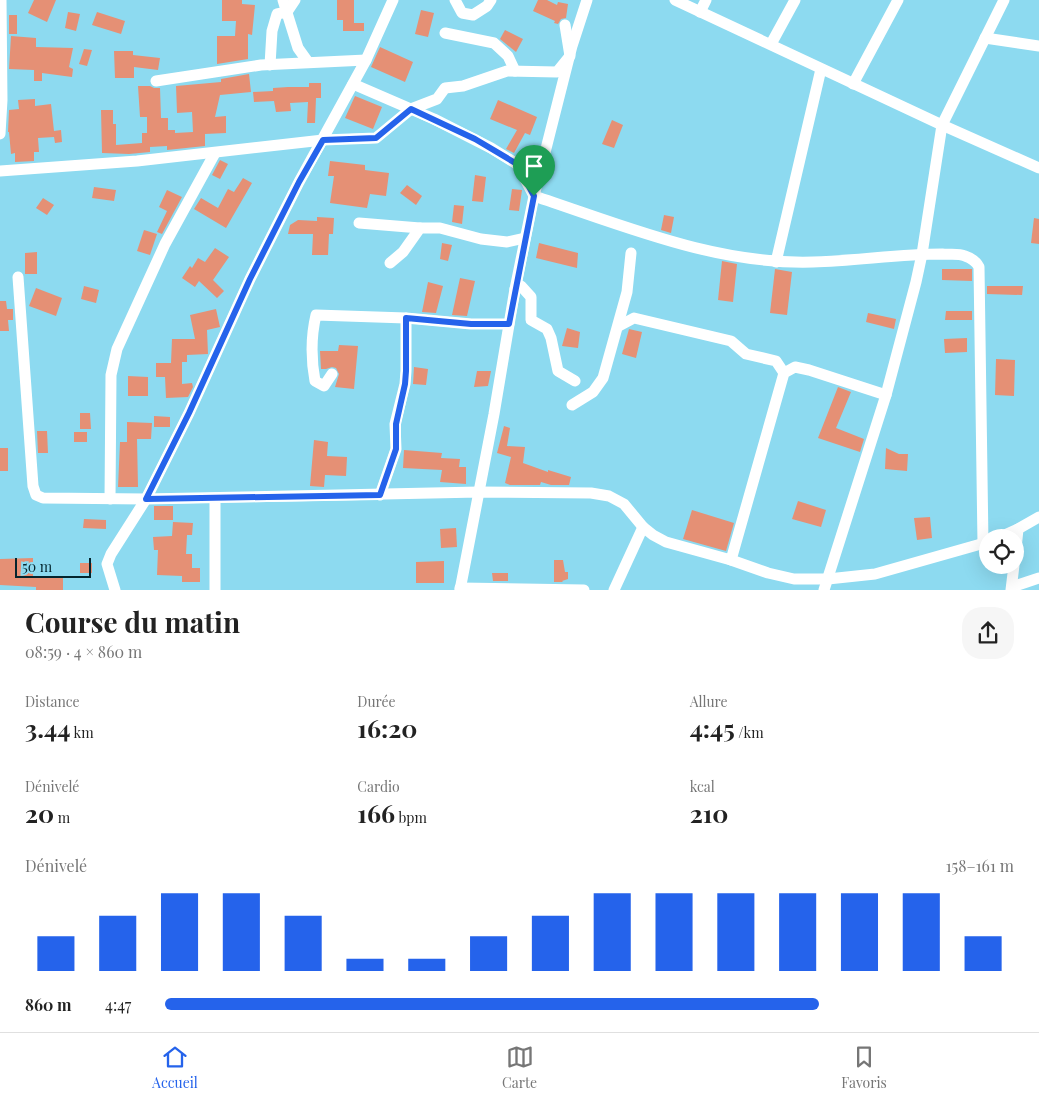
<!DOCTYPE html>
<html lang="fr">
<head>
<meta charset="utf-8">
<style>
	:root { --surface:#fff; --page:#f6f6f6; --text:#222; --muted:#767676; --line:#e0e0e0; --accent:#2563eb }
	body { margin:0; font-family:"Playfair Display",serif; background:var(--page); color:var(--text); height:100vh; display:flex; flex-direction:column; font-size:19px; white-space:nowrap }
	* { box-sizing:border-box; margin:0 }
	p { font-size:16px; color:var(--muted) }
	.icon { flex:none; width:28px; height:28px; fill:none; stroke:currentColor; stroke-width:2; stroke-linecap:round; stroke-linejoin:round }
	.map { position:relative; height:590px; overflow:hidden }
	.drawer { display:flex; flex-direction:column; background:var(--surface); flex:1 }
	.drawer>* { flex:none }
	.tools { position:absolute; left:979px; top:529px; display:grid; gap:10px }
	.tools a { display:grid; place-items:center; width:45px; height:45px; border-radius:50%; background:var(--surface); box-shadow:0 5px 20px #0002; font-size:25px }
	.scale { position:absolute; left:15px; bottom:12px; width:76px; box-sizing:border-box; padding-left:5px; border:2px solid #03252e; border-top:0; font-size:14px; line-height:18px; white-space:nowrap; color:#03252e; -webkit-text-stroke:4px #8ddaf0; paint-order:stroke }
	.pin { position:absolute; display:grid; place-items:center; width:42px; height:42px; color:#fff; margin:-51px -21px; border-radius:50% 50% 50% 0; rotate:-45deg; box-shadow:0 0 5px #0007 }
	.pin .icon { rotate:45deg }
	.round { display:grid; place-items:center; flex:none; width:52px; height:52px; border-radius:20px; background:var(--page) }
	.headline { display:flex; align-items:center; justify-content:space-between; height:85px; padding:0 25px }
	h1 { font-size:28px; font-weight:700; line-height:38px }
	.figures { display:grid; grid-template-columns:repeat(3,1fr); gap:8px; height:85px; padding:5px 25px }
	.figures div { display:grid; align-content:center }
	.figures b { font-size:25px; font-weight:700 }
	.figures small { font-size:14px; font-weight:400 }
	.figures p { font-size:14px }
	.chart { height:140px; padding:10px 25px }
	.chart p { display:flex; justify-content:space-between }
	.chart svg { width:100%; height:90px; margin-top:5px; stroke:var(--accent); stroke-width:6 }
	ul { padding:0 25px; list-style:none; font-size:16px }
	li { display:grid; grid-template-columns:80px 60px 1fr; align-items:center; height:38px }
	li i { height:12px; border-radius:6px; background:var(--accent) }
	.menu { display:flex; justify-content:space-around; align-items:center; height:70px; border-top:1px solid var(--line); background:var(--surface); font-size:14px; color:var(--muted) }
	.menu a { display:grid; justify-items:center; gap:2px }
	.menu .active { color:var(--accent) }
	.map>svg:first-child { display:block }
	.building { fill:#e59075 }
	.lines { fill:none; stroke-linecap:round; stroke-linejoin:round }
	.minor { stroke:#fff; stroke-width:11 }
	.route-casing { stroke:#fff; stroke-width:10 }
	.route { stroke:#2563eb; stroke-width:6 }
</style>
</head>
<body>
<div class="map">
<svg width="1039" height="590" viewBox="0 0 1039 590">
	<rect width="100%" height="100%" fill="#8ddaf0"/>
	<g class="building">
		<path d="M 34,0 L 56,0 L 47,22 L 28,13 Z"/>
		<path d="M 222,0 L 242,0 L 242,4 L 255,5 L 252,35 L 248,34 L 248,59 L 217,64 L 217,36 L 235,36 L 236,21 L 222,21 Z"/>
		<path d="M 337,0 L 354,0 L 354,23 L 364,23 L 364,31 L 343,31 L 343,20 L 337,20 Z"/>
		<path d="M 538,0 L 547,0 L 557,5 L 558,2 L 568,4 L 566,18 L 561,19 L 558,24 L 554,23 L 555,21 L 533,11 Z"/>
		<path d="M 421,10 L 434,13 L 428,37 L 415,34 Z"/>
		<path d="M 68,12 L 80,14 L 76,31 L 65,28 Z"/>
		<path d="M 97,12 L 125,21 L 121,34 L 92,25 Z"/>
		<rect x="9" y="15" width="8" height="19"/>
		<path d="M 505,30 L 523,39 L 516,52 L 500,39 Z"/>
		<path d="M 11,36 L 36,38 L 36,47 L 73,48 L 69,67 L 73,69 L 72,77 L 42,73 L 42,81 L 34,81 L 34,70 L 9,69 Z"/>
		<path d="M 380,47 L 413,62 L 405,82 L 371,67 Z"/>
		<path d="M 84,49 L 92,50 L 87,66 L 79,64 Z"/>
		<path d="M 114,51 L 133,51 L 133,55 L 160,58 L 158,70 L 134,67 L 134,78 L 115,78 Z"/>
		<path d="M 249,74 L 251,92 L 220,95 L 215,117 L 226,116 L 226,133 L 205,134 L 205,146 L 167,150 L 167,146 L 150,147 L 150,152 L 129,154 L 102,153 L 101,110 L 113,110 L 113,124 L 116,124 L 116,145 L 142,143 L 142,133 L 147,133 L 147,117 L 140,117 L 138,86 L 150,86 L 154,88 L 160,88 L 161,118 L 168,118 L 168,130 L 175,130 L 175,133 L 193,132 L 192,112 L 177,113 L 176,86 L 221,82 L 221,79 Z"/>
		<path d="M 309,83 L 321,83 L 321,98 L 316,98 L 315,123 L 307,123 L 308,102 L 290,103 L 291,111 L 276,112 L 274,101 L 254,102 L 253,92 L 273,91 L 273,88 L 288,87 L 309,87 Z"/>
		<path d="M 355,96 L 382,107 L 373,129 L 345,118 Z"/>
		<path d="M 35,99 L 35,106 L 51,104 L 54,131 L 61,130 L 62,142 L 55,143 L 54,137 L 38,138 L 39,152 L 34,152 L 34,161 L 15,162 L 15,153 L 11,154 L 9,132 L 8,132 L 9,110 L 19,109 L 18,100 Z"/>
		<path d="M 498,100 L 537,117 L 530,135 L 525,133 L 514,153 L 506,149 L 517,130 L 490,119 Z"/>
		<path d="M 612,120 L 623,125 L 614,148 L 602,144 Z"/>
		<path d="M 220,160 L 228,164 L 220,179 L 212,175 Z"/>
		<path d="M 330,161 L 365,165 L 365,170 L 389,173 L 386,196 L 370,194 L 367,208 L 330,203 L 334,176 L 328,176 Z"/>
		<path d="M 475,175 L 486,177 L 483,202 L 472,201 Z"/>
		<path d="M 243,178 L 252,183 L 226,228 L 194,209 L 201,198 L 218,208 L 228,189 L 234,192 Z"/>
		<path d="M 407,185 L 422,196 L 416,205 L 400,193 Z"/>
		<path d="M 94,187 L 116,190 L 114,201 L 92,198 Z"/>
		<path d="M 512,189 L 522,190 L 519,211 L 509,210 Z"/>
		<path d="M 167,190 L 182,197 L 162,234 L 157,232 L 167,211 L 159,207 Z"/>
		<path d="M 43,198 L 54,205 L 47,215 L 36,208 Z"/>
		<path d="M 454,205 L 464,206 L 462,224 L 452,222 Z"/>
		<path d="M 664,215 L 674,217 L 671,233 L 661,230 Z"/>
		<path d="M 317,217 L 334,218 L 333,234 L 329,234 L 328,255 L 312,255 L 313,234 L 288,234 L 290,225 L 298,220 L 317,221 Z"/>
		<path d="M 1034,218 L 1039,219 L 1039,244 L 1031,243 Z"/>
		<path d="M 144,230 L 157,234 L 150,255 L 137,251 Z"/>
		<path d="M 442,243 L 452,245 L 448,261 L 440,259 Z"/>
		<path d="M 539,243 L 578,253 L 577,268 L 536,258 Z"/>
		<path d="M 215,248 L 229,257 L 213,280 L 224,291 L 217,298 L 199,281 L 195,287 L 182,278 L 190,266 L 192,268 L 198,258 L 205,262 Z"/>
		<path d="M 37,252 L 37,274 L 25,274 L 25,253 Z"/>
		<path d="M 722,261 L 737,264 L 733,302 L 718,300 Z"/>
		<path d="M 775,269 L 792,272 L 787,315 L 770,313 Z"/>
		<path d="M 942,269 L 972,269 L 972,281 L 942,280 Z"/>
		<path d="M 460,278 L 475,281 L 467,316 L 452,315 Z"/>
		<path d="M 428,282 L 443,286 L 436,313 L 422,312 Z"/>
		<path d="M 84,286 L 99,290 L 96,303 L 81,299 Z"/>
		<path d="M 987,286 L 1023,286 L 1022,295 L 987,294 Z"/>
		<path d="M 36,288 L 62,298 L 56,316 L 29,306 Z"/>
		<path d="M 0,301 L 6,301 L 7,309 L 13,309 L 13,320 L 8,320 L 9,331 L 0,331 Z"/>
		<path d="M 216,309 L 220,327 L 207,330 L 208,354 L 187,355 L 187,362 L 182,362 L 182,384 L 192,383 L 193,387 L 188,397 L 166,398 L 165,377 L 156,377 L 156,363 L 171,363 L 172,339 L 195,339 L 190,315 Z"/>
		<path d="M 946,311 L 972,311 L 972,320 L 945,320 Z"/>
		<path d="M 868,313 L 896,319 L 894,329 L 866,322 Z"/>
		<path d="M 567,328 L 580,332 L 578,348 L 562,346 Z"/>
		<path d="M 629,329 L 642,332 L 636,358 L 622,354 Z"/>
		<path d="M 967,338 L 967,352 L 945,353 L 944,339 Z"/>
		<path d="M 339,345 L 358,346 L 354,389 L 335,387 L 339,374 L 336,368 L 332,367 L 326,369 L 321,369 L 320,351 L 338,351 Z"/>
		<path d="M 996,359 L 1015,360 L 1014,396 L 995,395 Z"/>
		<path d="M 414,367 L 428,369 L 426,385 L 413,384 Z"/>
		<path d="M 477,371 L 491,371 L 488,386 L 474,387 Z"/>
		<path d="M 128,376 L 148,377 L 148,396 L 128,396 Z"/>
		<path d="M 838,387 L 851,392 L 836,428 L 864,439 L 860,452 L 818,438 Z"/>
		<path d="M 80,413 L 90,413 L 91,429 L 80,429 Z"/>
		<path d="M 154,416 L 170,417 L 170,427 L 154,427 Z"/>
		<path d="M 127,422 L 152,423 L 151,439 L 137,439 L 138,487 L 118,487 L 120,442 L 127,442 Z"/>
		<path d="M 504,426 L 510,428 L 507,446 L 525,447 L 523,463 L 548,472 L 548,470 L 571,477 L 569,485 L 551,485 L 541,482 L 540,485 L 510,485 L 505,483 L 511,457 L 497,453 Z"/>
		<path d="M 37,431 L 47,431 L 48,453 L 38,453 Z"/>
		<rect x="74" y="432" width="13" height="10"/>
		<path d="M 314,440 L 328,442 L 327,456 L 347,457 L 346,476 L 325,475 L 324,487 L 310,486 Z"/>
		<rect x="0" y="448" width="8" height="23"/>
		<path d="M 886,448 L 899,454 L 908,454 L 907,471 L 885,469 Z"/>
		<path d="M 404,450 L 442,453 L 441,458 L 460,459 L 459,467 L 466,467 L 466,484 L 440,482 L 442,470 L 403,468 Z"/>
		<path d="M 798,501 L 826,510 L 821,527 L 792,519 Z"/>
		<rect x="154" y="506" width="19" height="14"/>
		<path d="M 692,510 L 734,523 L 726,551 L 683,539 Z"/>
		<path d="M 930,517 L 932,538 L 917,540 L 914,518 Z"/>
		<path d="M 84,519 L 106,520 L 106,529 L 83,528 Z"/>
		<path d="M 173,522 L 193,523 L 192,535 L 187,535 L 186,554 L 192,554 L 192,568 L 200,568 L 200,582 L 182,582 L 182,576 L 157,575 L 158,550 L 154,550 L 153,537 L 172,536 Z"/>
		<path d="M 456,528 L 457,547 L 441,548 L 440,529 Z"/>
		<path d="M 33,558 L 33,578 L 63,577 L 63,590 L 36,590 L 36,587 L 0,585 L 0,559 Z"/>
		<path d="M 554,560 L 563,560 L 565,572 L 568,572 L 568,579 L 562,581 L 563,582 L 554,582 Z"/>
		<path d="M 444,561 L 444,583 L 416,583 L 416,562 Z"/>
		<rect x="80" y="563" width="12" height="10"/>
		<path d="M 492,573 L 508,573 L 508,581 L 493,581 Z"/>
	</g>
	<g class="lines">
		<g class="minor">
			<path d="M 283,0 L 298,48 L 308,62"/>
			<path d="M 455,0 L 462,13 L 473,15 L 487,6 L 491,0"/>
			<path d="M 675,0 L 942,125 L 1039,168"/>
			<path d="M 700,12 L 706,0"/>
			<path d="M 445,33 L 494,43 L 508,56 L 515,71"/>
			<path d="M 985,38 L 1039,46"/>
			<path d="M 771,44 L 795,0"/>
			<path d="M 270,65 L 272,31 L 277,14 L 287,12 L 295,0"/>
			<path d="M 156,81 L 261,65 L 366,60"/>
			<path d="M 353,84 L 434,119 L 491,148 L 517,164 L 534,196 C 625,226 716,265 813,262 C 856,261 899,254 942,254 C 949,255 958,253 965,256 C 971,258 976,261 979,267 L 983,544"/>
			<path d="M 853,84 L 898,0"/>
			<path d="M 0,134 L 2,100 L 1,0"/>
			<path d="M 0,171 L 137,161 L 323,140 L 376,138 L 411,109 L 437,99 L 445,88 L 463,86 L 507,71 L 557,72 L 570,56 L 565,25"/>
			<path d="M 359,223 L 420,228"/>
			<path d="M 776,262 L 821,69"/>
			<path d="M 390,263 L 403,252 L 420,228 L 440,228 L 481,239 L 507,242 L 525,238"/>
			<path d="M 18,277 L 33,486 L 36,495 L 43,498 L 146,499 L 479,492 L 591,493 L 609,496 L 624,504 L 643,527 L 653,535 L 666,542 L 731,560 L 768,573 L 794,579 L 828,579 L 875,574 L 988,542"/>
			<path d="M 515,289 L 521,286 L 531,297 L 531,320 L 547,329 L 551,338 L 558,371 L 575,381"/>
			<path d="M 619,326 L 634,318 L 731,341 L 746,354 L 776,361 L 784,373"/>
			<path d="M 332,374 L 324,386 L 315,381 C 311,359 311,336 316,315 L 406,318 L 471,324 L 509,324"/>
			<path d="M 572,405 L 593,392 L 603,378 L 627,292 L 631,253"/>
			<path d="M 380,495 L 396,449 L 395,424 L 405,384 L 406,371 L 406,318"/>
			<path d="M 110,499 L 111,375 L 117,349 L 165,244 L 215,153"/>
			<path d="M 998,538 L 1018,529 L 1039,517"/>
			<path d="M 1015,559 L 1018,529"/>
			<path d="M 731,560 L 784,373 L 795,367 L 809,370 L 886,395"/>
			<path d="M 1012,587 L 1039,578"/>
			<path d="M 460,588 L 584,590"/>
			<path d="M 115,590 L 107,564 L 111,554 L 146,499 L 189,413 L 250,279 L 299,182 L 366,60 L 393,0"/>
			<path d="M 215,590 L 215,498"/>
			<path d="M 460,590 L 494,414 L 515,289 L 534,196 L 572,46 L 587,0"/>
			<path d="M 614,590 L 643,527"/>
			<path d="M 824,590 L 886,395 L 916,282 L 922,254 L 942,125 L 1004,0"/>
			<path d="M 1011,590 L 1014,565"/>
		</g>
	</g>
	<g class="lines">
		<g class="route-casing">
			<path id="route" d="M 411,109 L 475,139 L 517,164 L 534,196 L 509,324 L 471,324 L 406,318 L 406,371 L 405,384 L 396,424 L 396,449 L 380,495 L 146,499 L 189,413 L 250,279 L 299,182 L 323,140 L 376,138 Z"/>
		</g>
		<use href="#route" class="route"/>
	</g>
</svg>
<div class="tools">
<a><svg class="icon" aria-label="locate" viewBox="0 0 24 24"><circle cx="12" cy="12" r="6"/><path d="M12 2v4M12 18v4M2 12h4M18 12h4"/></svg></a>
</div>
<div class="scale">50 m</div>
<div class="pin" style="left:534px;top:196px;background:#1e9e55"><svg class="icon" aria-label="arrive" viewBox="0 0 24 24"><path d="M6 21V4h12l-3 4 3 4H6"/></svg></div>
</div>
<section class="drawer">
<div class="headline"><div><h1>Course du matin</h1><p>08:59 · 4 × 860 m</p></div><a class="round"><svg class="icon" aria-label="share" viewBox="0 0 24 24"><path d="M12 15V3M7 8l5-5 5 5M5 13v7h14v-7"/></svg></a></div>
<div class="figures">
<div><p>Distance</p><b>3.44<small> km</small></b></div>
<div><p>Durée</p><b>16:20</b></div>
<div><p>Allure</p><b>4:45<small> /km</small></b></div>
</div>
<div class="figures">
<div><p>Dénivelé</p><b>20<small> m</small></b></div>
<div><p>Cardio</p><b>166<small> bpm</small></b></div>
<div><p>kcal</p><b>210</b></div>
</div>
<div class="chart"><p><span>Dénivelé</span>158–161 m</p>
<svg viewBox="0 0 160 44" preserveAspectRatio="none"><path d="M5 44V27M15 44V17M25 44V6M35 44V6M45 44V17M55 44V38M65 44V38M75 44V27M85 44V17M95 44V6M105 44V6M115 44V6M125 44V6M135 44V6M145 44V6M155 44V27"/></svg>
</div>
<ul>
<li><b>860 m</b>4:47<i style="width:77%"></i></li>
</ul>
</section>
<nav class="menu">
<a class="active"><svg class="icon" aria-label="home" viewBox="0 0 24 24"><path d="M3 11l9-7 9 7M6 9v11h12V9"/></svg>Accueil</a>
<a><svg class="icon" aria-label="map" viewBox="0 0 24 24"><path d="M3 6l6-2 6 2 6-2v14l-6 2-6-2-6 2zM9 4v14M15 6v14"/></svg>Carte</a>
<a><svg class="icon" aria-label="saved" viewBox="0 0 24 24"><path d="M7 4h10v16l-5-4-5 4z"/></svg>Favoris</a>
</nav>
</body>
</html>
